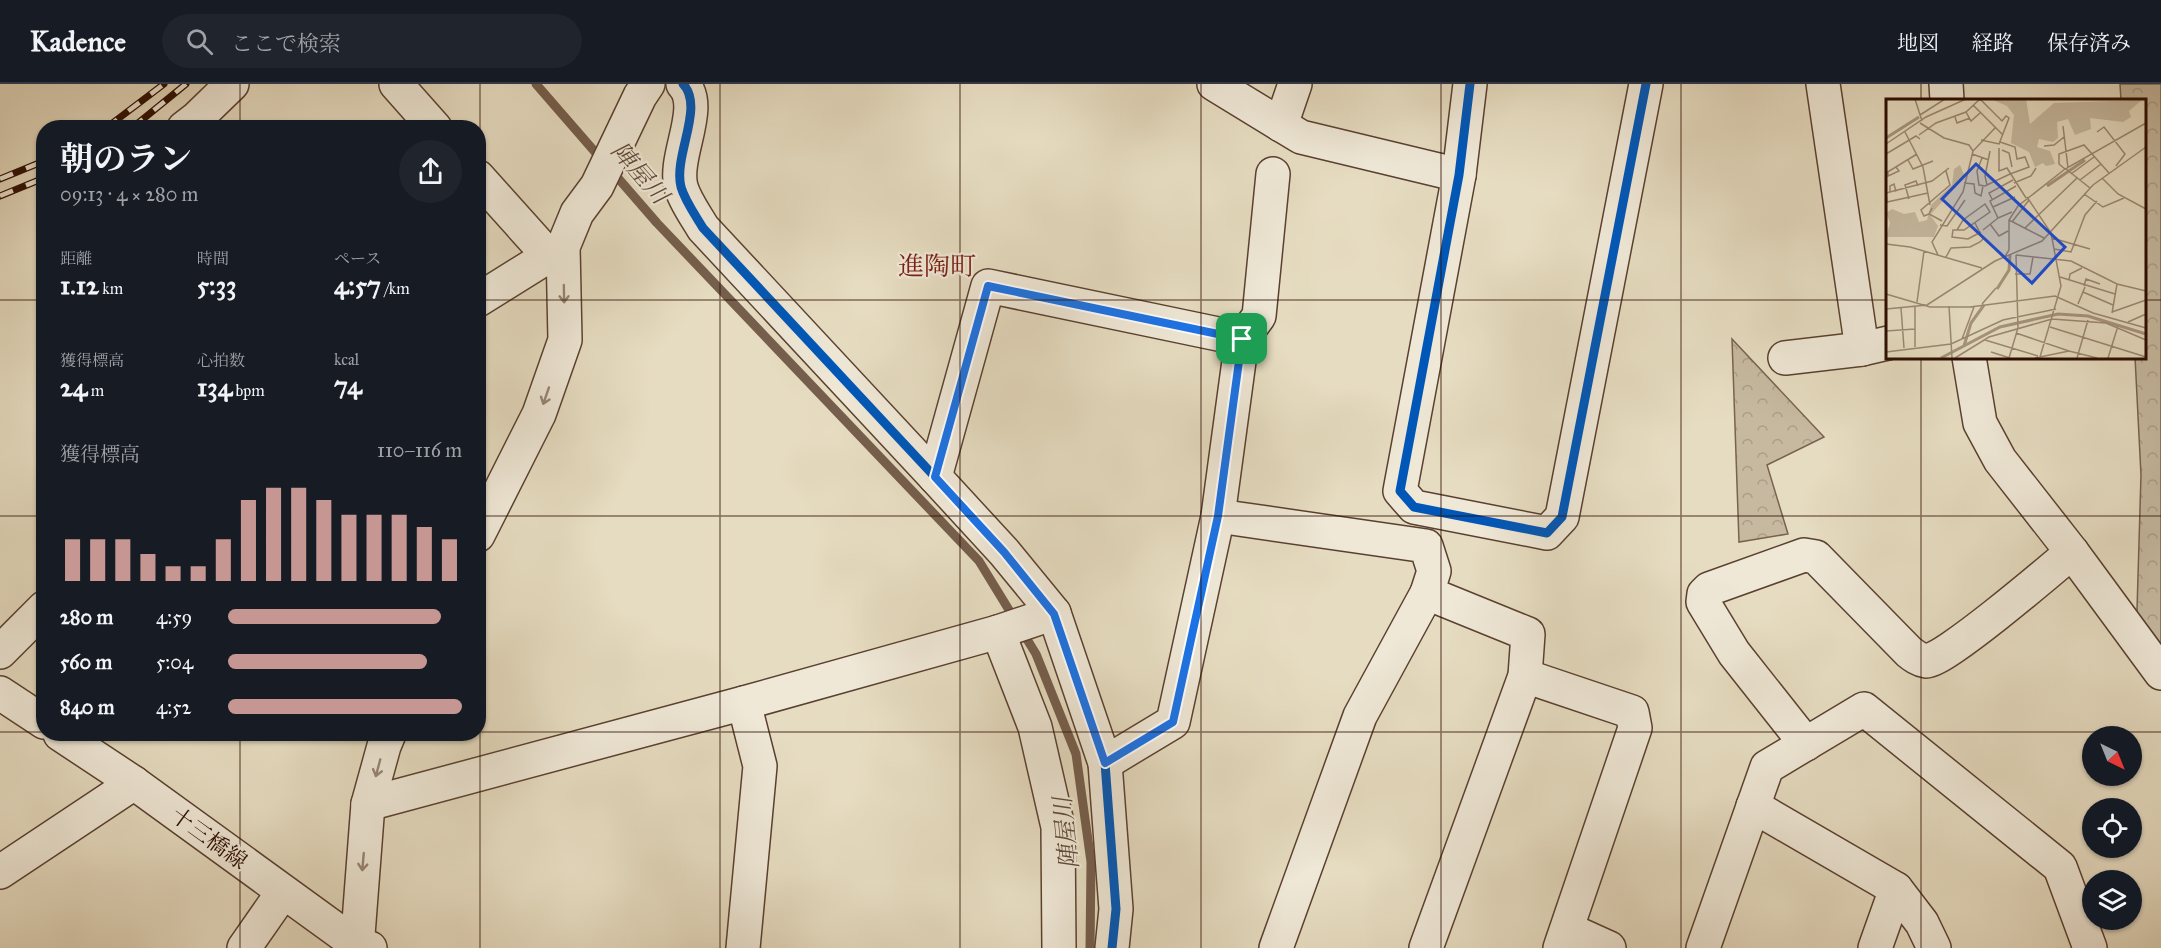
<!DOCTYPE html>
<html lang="ja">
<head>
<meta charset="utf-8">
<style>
	:root { --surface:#171b24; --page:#20242c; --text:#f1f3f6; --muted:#9ea1a6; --line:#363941; --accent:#c59692 }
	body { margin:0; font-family:"IM FELL Great Primer","Noto Serif JP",serif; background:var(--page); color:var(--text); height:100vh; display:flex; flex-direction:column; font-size:22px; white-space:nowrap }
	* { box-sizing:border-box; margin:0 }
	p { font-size:20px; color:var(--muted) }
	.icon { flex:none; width:33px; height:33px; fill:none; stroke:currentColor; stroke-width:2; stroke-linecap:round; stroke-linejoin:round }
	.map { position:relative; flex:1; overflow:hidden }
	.panel { position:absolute; left:36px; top:36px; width:450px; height:621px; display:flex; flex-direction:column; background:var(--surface); border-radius:24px; box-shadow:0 2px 4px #0004 }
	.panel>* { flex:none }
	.needle { width:39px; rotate:137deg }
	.buttons { position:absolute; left:2082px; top:642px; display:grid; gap:12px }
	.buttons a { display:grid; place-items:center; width:60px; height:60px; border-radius:50%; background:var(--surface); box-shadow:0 2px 4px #0004; font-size:30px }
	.pin { position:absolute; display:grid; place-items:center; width:51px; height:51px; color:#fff; margin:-26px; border-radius:12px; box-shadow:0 3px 9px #0006 }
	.round { display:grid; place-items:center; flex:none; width:63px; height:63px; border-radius:32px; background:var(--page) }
	.headline { display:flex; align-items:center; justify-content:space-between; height:102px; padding:0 24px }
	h1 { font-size:33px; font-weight:700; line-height:45px }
	.metrics { display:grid; grid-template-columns:repeat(3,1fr); gap:9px; height:102px; padding:6px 24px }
	.metrics div { display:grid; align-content:center }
	.metrics b { font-size:26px; font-weight:700 }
	.metrics small { font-size:16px; font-weight:400 }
	.metrics p { font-size:16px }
	.chart { height:168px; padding:12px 24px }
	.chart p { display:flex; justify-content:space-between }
	.chart svg { width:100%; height:108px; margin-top:6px; stroke:var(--accent); stroke-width:6 }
	ul { padding:0 24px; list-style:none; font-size:20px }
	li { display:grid; grid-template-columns:96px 72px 1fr; align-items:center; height:45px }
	li i { height:15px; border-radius:8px; background:var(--accent) }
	header { display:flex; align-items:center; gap:36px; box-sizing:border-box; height:84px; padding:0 30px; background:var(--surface); border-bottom:2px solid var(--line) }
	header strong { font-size:28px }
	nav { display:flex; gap:33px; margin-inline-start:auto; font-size:21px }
	.search { width:420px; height:54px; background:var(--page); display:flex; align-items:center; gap:15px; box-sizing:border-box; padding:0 21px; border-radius:33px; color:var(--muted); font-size:22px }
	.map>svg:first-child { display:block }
	.forest { fill:url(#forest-crowns); stroke:#786250; stroke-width:1.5 }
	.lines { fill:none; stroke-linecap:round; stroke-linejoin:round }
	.stream { stroke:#755e4c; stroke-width:9 }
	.minor-casing { stroke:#5a4030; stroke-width:36 }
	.minor { stroke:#efe8d7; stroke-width:33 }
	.rail-casing { stroke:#2b0c00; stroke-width:7 }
	.rail { stroke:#efe8d7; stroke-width:4.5; stroke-dasharray:14; stroke-linecap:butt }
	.cycleway-casing { stroke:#efe8d7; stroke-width:13 }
	.cycleway { stroke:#0057b8; stroke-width:9 }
	.oneway { stroke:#978576 }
	.route-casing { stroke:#fff; stroke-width:12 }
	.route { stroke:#1a73e8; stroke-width:8 }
	.grid { fill:none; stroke:#2b0c00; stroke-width:1.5; stroke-opacity:0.55 }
	.labels { text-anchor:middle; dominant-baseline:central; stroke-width:4.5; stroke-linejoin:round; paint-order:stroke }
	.street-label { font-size:22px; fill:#2b0c00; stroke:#efe8d7 }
	.water-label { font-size:24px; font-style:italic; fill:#624a39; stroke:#efe8d7 }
	.quarter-label { font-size:26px; fill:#7a1f14; stroke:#efe8d7 }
	.inset-river { fill:none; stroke:#a6957f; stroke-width:3 }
	.inset-road { fill:none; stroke:#9b8974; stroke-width:1.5 }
	.view { fill:#1d4ed8; fill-opacity:0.15; stroke:#1d4ed8; stroke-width:3 }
	.inset-edge { fill:none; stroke:#2b0c00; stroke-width:3 }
</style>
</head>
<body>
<header>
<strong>Kadence</strong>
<div class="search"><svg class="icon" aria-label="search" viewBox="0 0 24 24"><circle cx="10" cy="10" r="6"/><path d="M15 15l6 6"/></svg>ここで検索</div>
<nav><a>地図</a><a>経路</a><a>保存済み</a></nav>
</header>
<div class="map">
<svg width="2161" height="864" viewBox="0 0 2161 864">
	<defs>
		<pattern id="forest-crowns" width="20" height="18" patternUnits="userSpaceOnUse" patternTransform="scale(1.5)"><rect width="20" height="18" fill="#c6b9a0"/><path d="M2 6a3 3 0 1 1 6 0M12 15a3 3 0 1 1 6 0" fill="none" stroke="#aa9e88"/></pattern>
	</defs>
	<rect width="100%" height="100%" fill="#e6dcc1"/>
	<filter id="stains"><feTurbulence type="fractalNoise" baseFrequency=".00333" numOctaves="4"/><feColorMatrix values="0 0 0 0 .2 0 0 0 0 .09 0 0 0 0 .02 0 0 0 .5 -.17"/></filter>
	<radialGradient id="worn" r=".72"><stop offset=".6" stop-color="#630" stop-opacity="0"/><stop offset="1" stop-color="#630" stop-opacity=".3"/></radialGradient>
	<g class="forest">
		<path d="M 2120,0 L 2161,0 L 2161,576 L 2136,560 L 2141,391 L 2135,273 L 2144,273 L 2144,16 L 2121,16 Z"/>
		<path d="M 1732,255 L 1824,353 L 1767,381 L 1788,450 L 1739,458 Z"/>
	</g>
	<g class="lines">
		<g class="stream">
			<path d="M 536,0 L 602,76"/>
			<path d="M 611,86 L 657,139 L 979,477 L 1036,570 L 1076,670 L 1091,778 L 1090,864"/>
		</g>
		<g class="minor-casing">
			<g id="minor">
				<path d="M 396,0 L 435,44"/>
				<path d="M 683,0 C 705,23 673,72 681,103 C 685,117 696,132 703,144 L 935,393 L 1004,468 L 1054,529 L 1105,679 L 1116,825 L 1112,864"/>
				<path d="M 1214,0 L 1301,53 L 1459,91"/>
				<path d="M 1470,0 L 1459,91 L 1400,407 L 1414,423 L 1547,449 L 1562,433 L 1646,0"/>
				<path d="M 1823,0 L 1862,265"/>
				<path d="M 1946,0 L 1947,16"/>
				<path d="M 1281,41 L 1295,0"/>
				<path d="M 184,44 L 197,34 L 232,0"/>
				<path d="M 478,93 L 548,171"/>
				<path d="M 478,216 L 563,163"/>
				<path d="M 1969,273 L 1980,339 L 2000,376 L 2072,468 L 2161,589"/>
				<path d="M 1785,274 L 1862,265 L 1888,259"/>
				<path d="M 935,393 L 988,202 L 1242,255"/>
				<path d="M 1218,432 L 1242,255 L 1259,232 L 1273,90"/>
				<path d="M 478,451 L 539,330 L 565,256 L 563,163 L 577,129 L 597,102 L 640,12 L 648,0"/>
				<path d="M 998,548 L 1035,643 L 1058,743 L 1059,864"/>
				<path d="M 0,568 L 44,524"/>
				<path d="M 1525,592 L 1632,628 L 1635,644 L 1560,864"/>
				<path d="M 0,609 L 44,638"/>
				<path d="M 60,650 L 134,699 L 356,860 L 370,864"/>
				<path d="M 1806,660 L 1734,569 L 1703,518 L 1704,510 L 1709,505 L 1804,471 L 1816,473 L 1909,568 C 1914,572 1919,576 1926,577 C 1943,578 2052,485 2072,468"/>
				<path d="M 1105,679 L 1173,638 L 1218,432 L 1426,462 L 1434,487 L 1427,509 L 1528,550 L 1525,592 L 1426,864"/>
				<path d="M 368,720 L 744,619 L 998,548 L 1054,529"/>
				<path d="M 1753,722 L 1896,805 L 1922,839 L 1934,864"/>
				<path d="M 0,788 L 134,699"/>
				<path d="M 1567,845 L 1609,864"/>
				<path d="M 244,864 L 283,808"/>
				<path d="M 357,864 L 368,720 L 384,662 L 389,650"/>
				<path d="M 743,864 L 760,682 L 744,619"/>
				<path d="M 1276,864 L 1360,632 L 1427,509"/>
				<path d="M 1703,864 L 1767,683 L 1864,625 L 2060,783 L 2090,864"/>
				<path d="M 1875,864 L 1896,805"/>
			</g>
		</g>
		<use href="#minor" class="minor"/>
		<g class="rail-casing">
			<g id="rail">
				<path d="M 106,44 L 164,0"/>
				<path d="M 132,44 L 186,0"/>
				<path d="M 0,95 L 44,77"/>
				<path d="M 0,112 L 44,94"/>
			</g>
		</g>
		<use href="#rail" class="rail"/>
		<g class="cycleway-casing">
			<g id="cycleway">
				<path d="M 683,0 C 705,23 673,72 681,103 C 685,117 696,132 703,144 L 935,393 L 1004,468 L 1054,529 L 1105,679 L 1116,825 L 1112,864"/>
				<path d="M 1470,0 L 1459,91 L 1400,407 L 1414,423 L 1547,449 L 1562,433 L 1646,0"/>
			</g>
		</g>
		<use href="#cycleway" class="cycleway"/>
	</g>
	<defs><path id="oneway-shaft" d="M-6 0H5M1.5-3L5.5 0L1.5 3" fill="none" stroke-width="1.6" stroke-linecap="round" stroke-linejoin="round" transform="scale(1.5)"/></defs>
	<g class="oneway">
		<use href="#oneway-shaft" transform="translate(564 210) rotate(89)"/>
		<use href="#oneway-shaft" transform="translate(546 312) rotate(109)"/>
		<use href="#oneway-shaft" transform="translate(378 684) rotate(105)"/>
		<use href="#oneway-shaft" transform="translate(363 778) rotate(95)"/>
	</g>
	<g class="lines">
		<g class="route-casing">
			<path id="route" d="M 988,202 L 1242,255 L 1218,432 L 1173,638 L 1105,679 L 1054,530 L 1004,468 L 935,393 Z"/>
		</g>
		<use href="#route" class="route"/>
	</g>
	<path class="grid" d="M 240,0 L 240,44M 480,0 L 480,864M 720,0 L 720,864M 960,0 L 960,864M 1201,0 L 1201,864M 1441,0 L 1441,864M 1681,0 L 1681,864M 1921,0 L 1921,16M 0,216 L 44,216M 478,216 L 1888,216M 2144,216 L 2161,216M 1921,273 L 1921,864M 0,432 L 44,432M 478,432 L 2161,432M 0,648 L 44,648M 478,648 L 2161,648M 240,650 L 240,864"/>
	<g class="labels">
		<g class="street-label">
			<text transform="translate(209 754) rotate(36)">十三橋線</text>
		</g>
		<g class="water-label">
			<text transform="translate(640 89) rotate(49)">陣屋川</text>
			<text transform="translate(1066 749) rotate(-96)">陣屋川</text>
		</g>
		<g class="quarter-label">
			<text x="937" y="182">進陶町</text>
		</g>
	</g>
	<g transform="translate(1886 15)">
		<rect width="260" height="260" fill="#e6dcc1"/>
		<path d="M 105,0 L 140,0 L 144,25 L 168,4 L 256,1 L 243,12 L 245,18 L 237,23 L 204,19 L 205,30 L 189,36 L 182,20 L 171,23 L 172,39 L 167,43 L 153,40 L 151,48 L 164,52 L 169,65 L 160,67 L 157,64 L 149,68 L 143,53 L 125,44 L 128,16 L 121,7 ZM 74,66 L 79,78 L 44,116 L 52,127 L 48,138 L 0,138 L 4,124 L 0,114 L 6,110 L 18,115 L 29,113 L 33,123 L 41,121 L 45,106 L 66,86 L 68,70 Z" fill="#c6b9a0"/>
		<path class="inset-river" d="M 0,39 L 33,18M 161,87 L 199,61M 111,190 L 123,171 L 124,156M 78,247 L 85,224 L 98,206M 55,259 L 114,228 L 172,215 L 202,217 L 260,235"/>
		<path class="inset-road" d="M 29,0 L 36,22M 94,0 L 116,22 L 120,17 L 123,19 L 113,45 L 95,41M 87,6 L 116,35M 80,13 L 85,22 L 94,14M 34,16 L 59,0M 69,18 L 71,24 L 84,19M 34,24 L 58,39 L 83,46 L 87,52M 177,27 L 182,69M 19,33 L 37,68 L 44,106M 211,33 L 218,28 L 239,55 L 230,67M 33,36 L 50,24 L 80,13 L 94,0M 114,43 L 129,48 L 131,60 L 139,58 L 143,68 L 124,75M 0,45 L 40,18 L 80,0M 158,47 L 168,46 L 178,38M 113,49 L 113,72 L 121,69 L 140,99M 116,51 L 123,54 L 126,68M 0,55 L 30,37 L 34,40M 86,55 L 103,61M 96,59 L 91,72 L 93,86 L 99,87 L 124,75M 22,61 L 27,70 L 47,62M 179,70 L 173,65 L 173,55 L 198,46 L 223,74M 180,70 L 204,89M 2,73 L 2,77 L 13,72 L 10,68M 0,74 L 31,55M 185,75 L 208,58M 216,79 L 232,95 L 260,110M 194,81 L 215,65M 78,84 L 88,85 L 89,94 L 95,97 L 97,87M 128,84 L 145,77 L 150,69M 101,86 L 99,77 L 104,52M 4,93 L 4,87 L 8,85 L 10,93M 0,94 L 46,82 L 63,69M 0,94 L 1,103 L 42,94M 198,95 L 217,108 L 238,99M 141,98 L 165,134 L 175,187 L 154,258M 23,100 L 19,86 L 30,82 L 32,87M 106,100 L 103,94 L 127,81M 107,108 L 129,98M 46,109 L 43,115 L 56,122M 126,113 L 112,119 L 104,102 L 130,87M 43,115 L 38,117 L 35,111 L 64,86 L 60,72M 123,121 L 158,139M 126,123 L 143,101M 104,125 L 113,137 L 122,132M 54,126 L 61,127 L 79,101M 139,129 L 191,79M 71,131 L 77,121 L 99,105 L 104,113 L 78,131 L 67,131 L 66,138 L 82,140 L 95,133M 97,131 L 112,119M 166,139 L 204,150M 0,145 L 24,148 L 96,169M 168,150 L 185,153 L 199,116 L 211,102M 52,156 L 46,143 L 77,93 L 87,52 L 109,29M 130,156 L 185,162 L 231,185 L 260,192M 60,158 L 65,149 L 84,148 L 94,143 L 97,140 L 89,124M 118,159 L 123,151 L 123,121 L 132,107 L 179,70 L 260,24M 129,175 L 144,175 L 147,158M 174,178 L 229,195M 183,181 L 184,175 L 196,169M 198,187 L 200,180 L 214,185M 197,193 L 227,206M 0,195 L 44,208 L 84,208 L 169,197 L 207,214 L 260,229M 31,203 L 38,152M 96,205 L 110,189M 192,205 L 199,188M 63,207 L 66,259M 15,209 L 18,249M 0,210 L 41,206 L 109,162 L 156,142 L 207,86 L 260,48M 226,213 L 260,201M 226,214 L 231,185M 242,223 L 260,215M 164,228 L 260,258M 0,232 L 29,230M 130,234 L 183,252M 76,240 L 88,208M 99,241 L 152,257M 29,248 L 29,208M 0,253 L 65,245 L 117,221 L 170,210M 105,253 L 124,259M 69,259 L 103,238 L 166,220 L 220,224 L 260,241M 123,259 L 132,229 L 130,156M 149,259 L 183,252 L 211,259M 191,259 L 202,221M 222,259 L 232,227"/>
		<path class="view" d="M 90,65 L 179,148 L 146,184 L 56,100 Z"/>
		<rect width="260" height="260" class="inset-edge"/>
	</g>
	<rect width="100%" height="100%" filter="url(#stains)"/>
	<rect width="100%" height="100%" fill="url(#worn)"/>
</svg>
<div class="buttons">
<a><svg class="needle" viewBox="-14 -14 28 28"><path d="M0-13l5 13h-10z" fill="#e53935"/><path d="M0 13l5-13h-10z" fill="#9ea1a6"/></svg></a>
<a><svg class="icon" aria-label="locate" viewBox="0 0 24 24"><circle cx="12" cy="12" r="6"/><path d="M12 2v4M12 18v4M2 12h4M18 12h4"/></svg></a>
<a><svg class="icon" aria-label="layers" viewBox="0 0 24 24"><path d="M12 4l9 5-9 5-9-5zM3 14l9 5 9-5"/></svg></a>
</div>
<div class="pin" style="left:1242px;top:255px;background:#1e9e55"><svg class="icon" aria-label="arrive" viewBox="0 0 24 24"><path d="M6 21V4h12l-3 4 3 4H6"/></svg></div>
<section class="panel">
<div class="headline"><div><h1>朝のラン</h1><p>09:13 · 4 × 280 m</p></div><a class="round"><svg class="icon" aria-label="share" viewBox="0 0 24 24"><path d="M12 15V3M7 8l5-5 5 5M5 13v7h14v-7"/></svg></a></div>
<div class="metrics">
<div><p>距離</p><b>1.12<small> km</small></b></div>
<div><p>時間</p><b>5:33</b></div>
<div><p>ペース</p><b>4:57<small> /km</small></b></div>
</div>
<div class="metrics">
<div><p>獲得標高</p><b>24<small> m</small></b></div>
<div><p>心拍数</p><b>134<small> bpm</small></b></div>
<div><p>kcal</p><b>74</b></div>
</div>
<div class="chart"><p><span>獲得標高</span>110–116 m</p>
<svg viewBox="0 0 160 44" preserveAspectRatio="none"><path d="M5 44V27M15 44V27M25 44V27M35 44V33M45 44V38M55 44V38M65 44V27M75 44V11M85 44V6M95 44V6M105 44V11M115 44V17M125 44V17M135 44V17M145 44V22M155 44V27"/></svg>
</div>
<ul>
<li><b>280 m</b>4:59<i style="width:91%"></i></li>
<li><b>560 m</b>5:04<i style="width:85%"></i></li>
<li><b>840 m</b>4:52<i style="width:100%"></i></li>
</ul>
</section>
</div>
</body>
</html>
